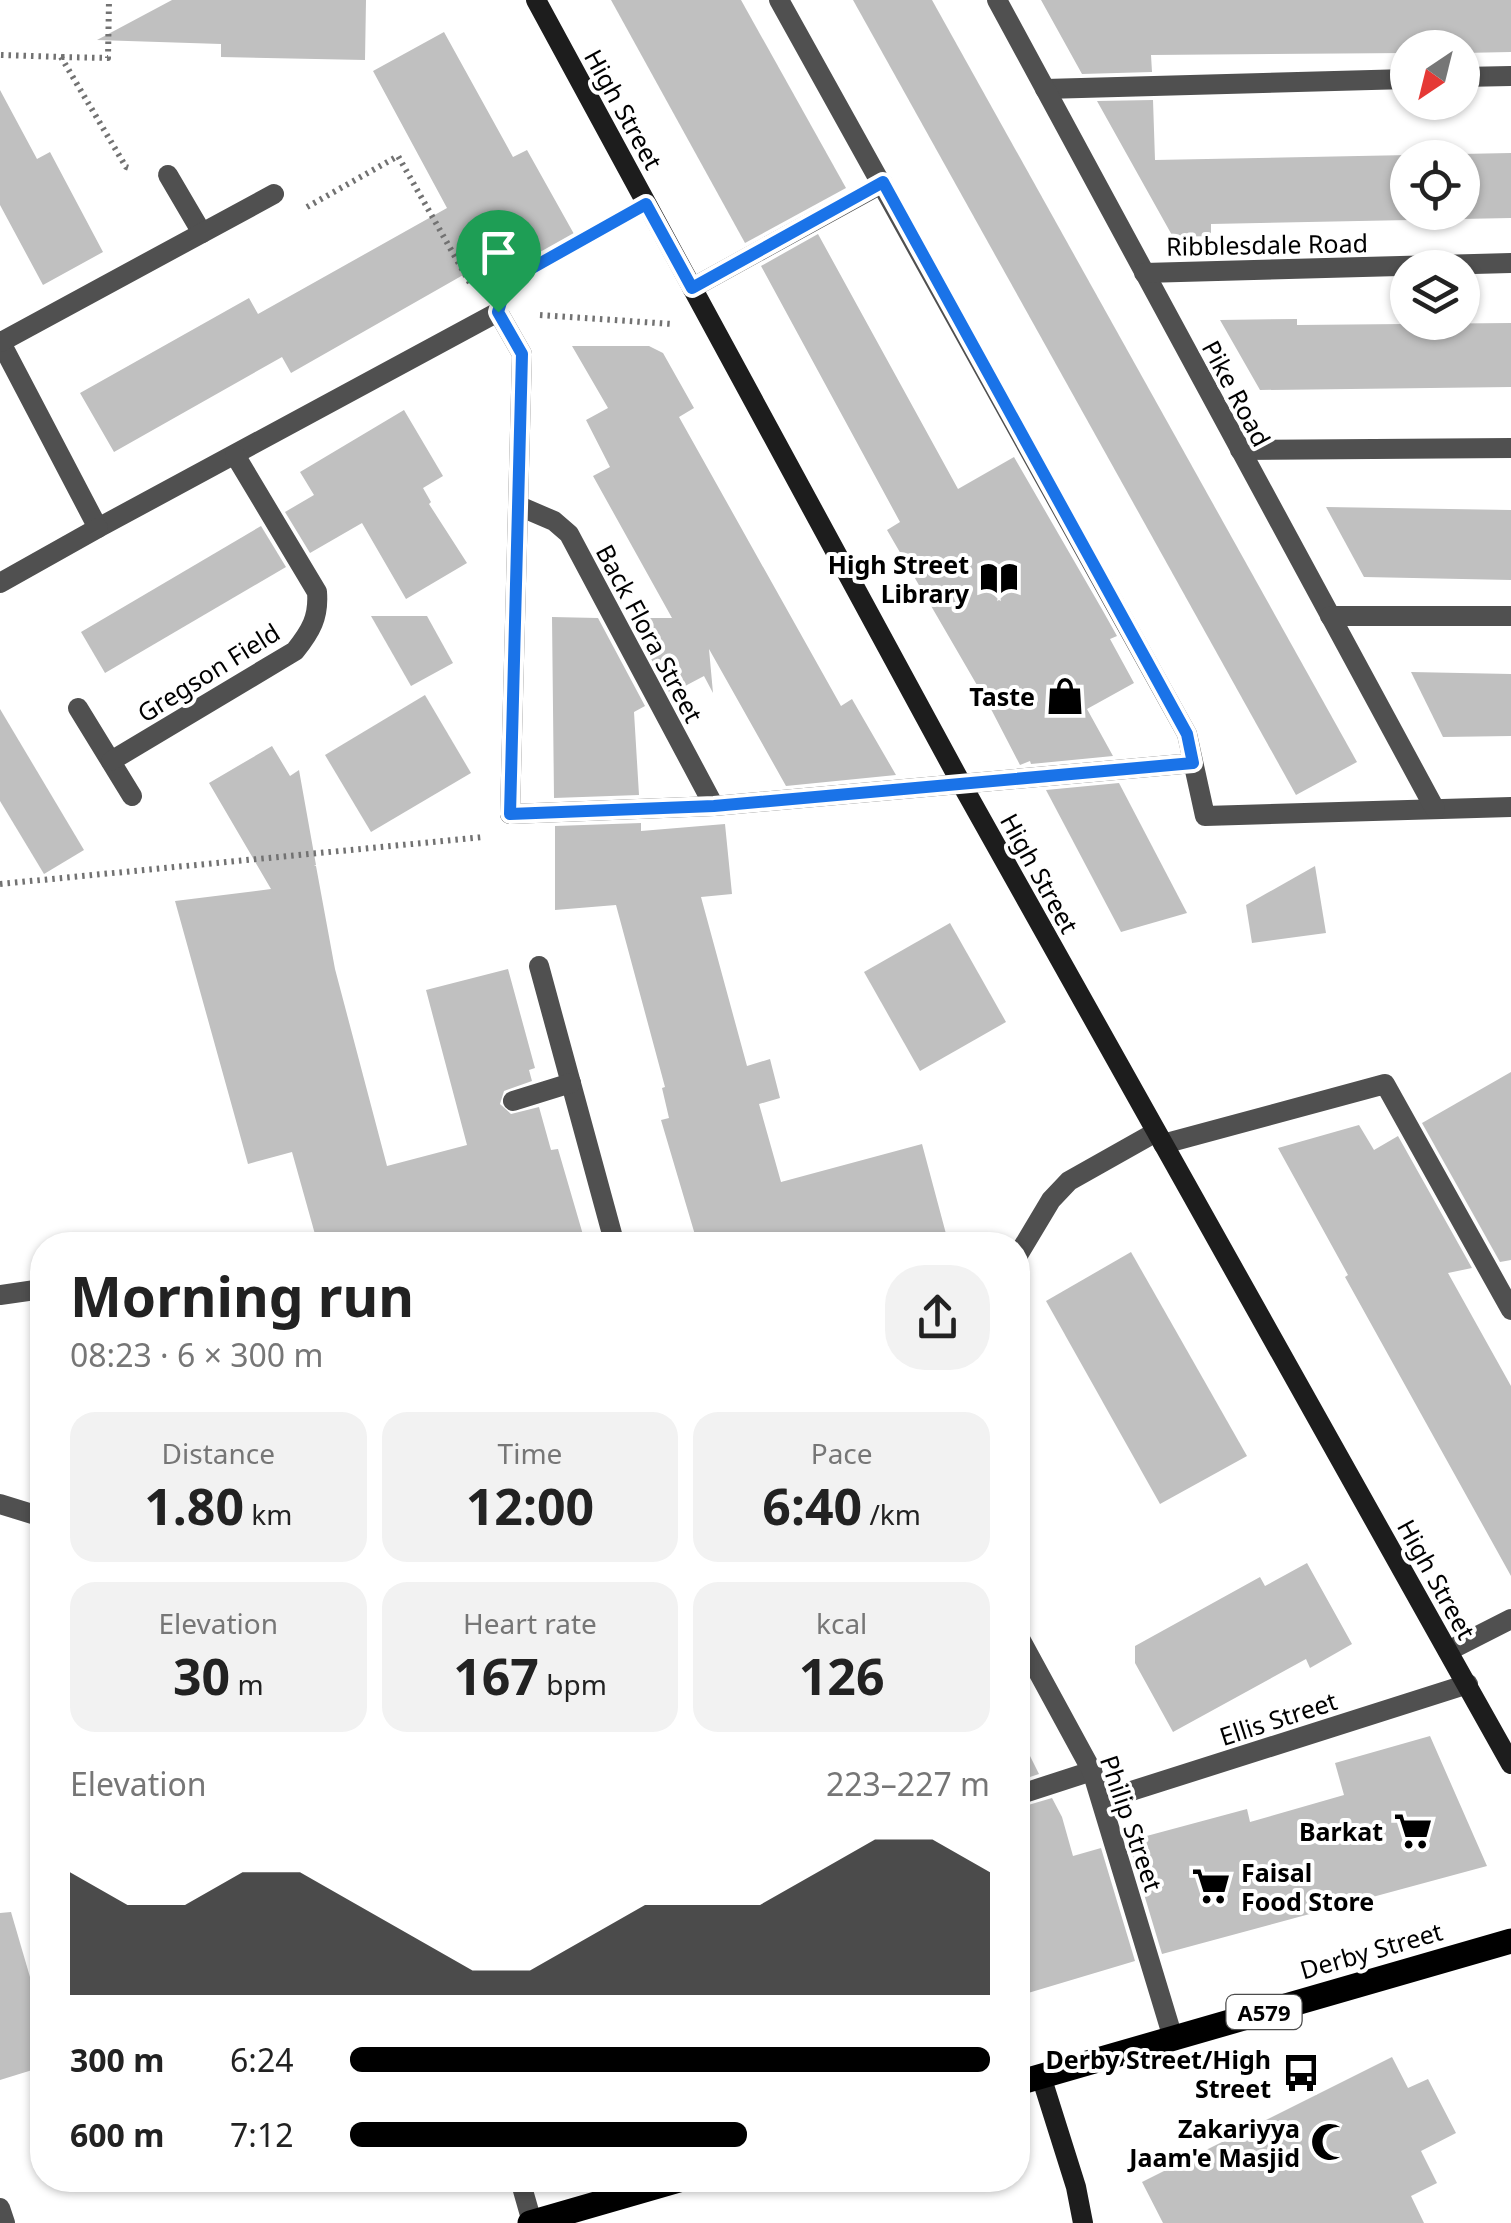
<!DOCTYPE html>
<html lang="en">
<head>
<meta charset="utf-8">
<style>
	:root { --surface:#fff; --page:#f2f2f2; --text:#222; --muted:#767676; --accent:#000 }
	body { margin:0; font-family:"Noto Sans",sans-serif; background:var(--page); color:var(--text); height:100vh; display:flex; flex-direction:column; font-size:38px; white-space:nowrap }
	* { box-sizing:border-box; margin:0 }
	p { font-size:32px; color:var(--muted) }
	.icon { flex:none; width:55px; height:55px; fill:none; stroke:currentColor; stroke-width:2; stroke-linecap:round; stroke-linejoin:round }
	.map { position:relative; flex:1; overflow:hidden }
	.details { position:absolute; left:30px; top:1232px; width:1000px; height:960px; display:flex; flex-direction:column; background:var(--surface); border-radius:40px; box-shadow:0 2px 8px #0004 }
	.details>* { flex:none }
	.needle { width:65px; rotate:215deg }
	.tools { position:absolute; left:1390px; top:30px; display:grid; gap:20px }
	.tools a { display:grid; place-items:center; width:90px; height:90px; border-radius:50%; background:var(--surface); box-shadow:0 2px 8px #0004; font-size:50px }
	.pin { position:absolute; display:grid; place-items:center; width:85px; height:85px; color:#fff; margin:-102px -42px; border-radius:50% 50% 50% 0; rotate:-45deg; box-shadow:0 0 10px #0007 }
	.pin .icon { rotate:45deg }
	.round { display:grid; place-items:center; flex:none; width:105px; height:105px; border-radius:40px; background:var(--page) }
	.overview { display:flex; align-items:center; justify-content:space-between; height:170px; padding:0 40px }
	h1 { font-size:55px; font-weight:700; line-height:75px }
	.figures { display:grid; grid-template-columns:repeat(3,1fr); gap:15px; height:170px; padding:10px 40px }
	.figures div { display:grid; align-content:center; border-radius:25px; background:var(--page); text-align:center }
	.figures b { font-size:50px; font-weight:700 }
	.figures small { font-size:28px; font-weight:400 }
	.figures p { font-size:28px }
	.chart { height:280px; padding:20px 40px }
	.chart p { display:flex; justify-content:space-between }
	.chart svg { width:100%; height:180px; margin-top:10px; fill:var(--accent); opacity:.7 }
	ul { padding:0 40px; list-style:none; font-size:32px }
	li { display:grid; grid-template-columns:160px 120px 1fr; align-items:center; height:75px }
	li i { height:25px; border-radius:12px; background:var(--accent) }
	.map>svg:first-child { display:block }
	.building { fill:#c0c0c0; fill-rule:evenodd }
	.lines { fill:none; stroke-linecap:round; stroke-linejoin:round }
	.path { stroke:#727272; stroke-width:6; stroke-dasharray:2.5 5; stroke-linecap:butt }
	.lane { stroke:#505050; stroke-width:20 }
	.street { stroke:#505050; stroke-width:20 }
	.secondary { stroke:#1d1d1d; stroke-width:20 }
	.primary { stroke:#000; stroke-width:25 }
	.route-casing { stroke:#fff; stroke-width:20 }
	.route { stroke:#1a73e8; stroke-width:12 }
	.labels { text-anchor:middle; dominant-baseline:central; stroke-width:8; stroke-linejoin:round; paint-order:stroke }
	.shield { fill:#fff; stroke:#4c4c4c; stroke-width:2.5 }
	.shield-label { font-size:22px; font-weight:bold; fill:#000 }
	.street-label { font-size:25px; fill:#000; stroke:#fff }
	.poi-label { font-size:25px; font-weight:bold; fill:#000; stroke:#fff; text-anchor:end }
</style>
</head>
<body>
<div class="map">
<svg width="1511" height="2223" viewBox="0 0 1511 2223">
	<rect width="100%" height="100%" fill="#fff"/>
	<g class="building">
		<path d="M 172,0 L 366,0 L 365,60 L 221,57 L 221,44 L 97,40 Z"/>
		<path d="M 611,0 L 741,0 L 846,188 L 745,243 Z"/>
		<path d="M 853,0 L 932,0 L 1357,762 L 1296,795 Z"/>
		<path d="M 1041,0 L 1511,0 L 1511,52 L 1462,53 L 1462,48 L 1408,48 L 1408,53 L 1151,55 L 1152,72 L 1082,74 Z"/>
		<path d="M 444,32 L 513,157 L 527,150 L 574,234 L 502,274 L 493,258 L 291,373 L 282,357 L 114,452 L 80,393 L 249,298 L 258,314 L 447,208 L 373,71 Z"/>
		<path d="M 0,90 L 37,159 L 50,152 L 103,252 L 43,285 L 0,205 Z"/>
		<path d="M 1153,100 L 1155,160 L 1511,153 L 1511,218 L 1211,224 L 1211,236 L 1173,237 L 1097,101 ZM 1408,158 L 1462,158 L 1462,212 L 1408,212 Z"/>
		<path d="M 818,234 L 958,489 L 1014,457 L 1103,611 L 1117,636 L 1110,639 L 1134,683 L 1087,709 L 1113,756 L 1031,764 L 1030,761 L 1020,765 L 992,711 L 887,530 L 900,522 L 761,266 Z"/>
		<path d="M 1297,319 L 1297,325 L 1511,323 L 1511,387 L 1260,390 L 1220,320 Z"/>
		<path d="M 572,346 L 649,346 L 663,353 L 694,408 L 679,417 L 841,706 L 852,699 L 896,775 L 786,786 L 709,649 L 713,693 L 704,676 L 670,694 L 629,618 L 672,618 L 593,476 L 610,467 L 586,420 L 608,408 Z"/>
		<path d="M 404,410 L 443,476 L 423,488 L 431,502 L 429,504 L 467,563 L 406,599 L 362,523 L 310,553 L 285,512 L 314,495 L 300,472 Z"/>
		<path d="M 1326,507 L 1511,510 L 1511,580 L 1364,577 Z"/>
		<path d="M 261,526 L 286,567 L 105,673 L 81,632 Z"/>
		<path d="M 371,616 L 427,616 L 453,663 L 411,686 Z"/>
		<path d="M 552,617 L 598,618 L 645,706 L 634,712 L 639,795 L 554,798 Z"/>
		<path d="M 1411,672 L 1511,674 L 1511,736 L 1443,737 Z"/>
		<path d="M 425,695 L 471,773 L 371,832 L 325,755 Z"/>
		<path d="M 0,709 L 84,850 L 44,874 L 0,801 Z"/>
		<path d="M 272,746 L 290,776 L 299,770 L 316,865 L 314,866 L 316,866 L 335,969 L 387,1166 L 467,1145 L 426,990 L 508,969 L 535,1068 L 529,1070 L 532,1081 L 504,1091 L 500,1104 L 511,1114 L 539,1107 L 551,1150 L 558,1149 L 586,1245 L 318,1245 L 292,1152 L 248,1164 L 175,901 L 271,889 L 209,783 Z"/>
		<path d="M 1119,783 L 1187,913 L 1121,932 L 1046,790 Z"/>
		<path d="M 641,823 L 641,831 L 725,824 L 732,894 L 701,897 L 747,1066 L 770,1059 L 780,1098 L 759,1104 L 781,1182 L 922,1144 L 949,1245 L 698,1245 L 661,1120 L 669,1118 L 662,1088 L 665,1087 L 616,905 L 555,910 L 555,826 Z"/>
		<path d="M 1315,866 L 1326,933 L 1252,943 L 1246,905 Z"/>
		<path d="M 950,923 L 1006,1022 L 920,1071 L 864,972 Z"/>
		<path d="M 1511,1072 L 1511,1260 L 1500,1262 L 1422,1123 Z"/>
		<path d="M 1359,1125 L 1374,1150 L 1398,1136 L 1472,1268 L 1448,1273 L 1511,1386 L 1511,1576 L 1345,1277 L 1348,1275 L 1278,1148 Z"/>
		<path d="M 1131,1252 L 1247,1456 L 1160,1504 L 1046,1301 Z"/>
		<path d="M 1307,1563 L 1352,1644 L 1310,1668 L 1306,1659 L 1173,1732 L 1135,1663 L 1135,1646 L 1260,1577 L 1265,1586 Z"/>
		<path d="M 1018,1732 L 1039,1774 L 1018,1781 Z"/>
		<path d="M 1430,1736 L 1487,1866 L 1162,1954 L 1128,1841 L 1247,1809 L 1250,1822 L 1344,1795 L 1335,1763 Z"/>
		<path d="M 1052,1798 L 1062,1817 L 1073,1856 L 1101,1848 L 1135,1961 L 1018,1996 L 1018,1808 Z"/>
		<path d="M 11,1912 L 42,2018 L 42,2067 L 0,2080 L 0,1913 Z"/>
		<path d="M 1392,2057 L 1408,2088 L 1428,2079 L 1456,2133 L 1421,2151 L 1437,2183 L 1411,2196 L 1424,2223 L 1163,2223 L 1142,2182 Z"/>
	</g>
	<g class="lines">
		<g class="path">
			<path d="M 1,55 L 61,57 L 126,167 L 132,169"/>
			<path d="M 62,57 L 108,58 L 109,0"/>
			<path d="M 307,207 L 398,156 L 471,285"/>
			<path d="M 511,280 L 618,220"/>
			<path d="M 540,315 L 672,324"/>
			<path d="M 0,884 L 484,837"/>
		</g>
		<g class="lane">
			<path d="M 779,0 L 1187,734 L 1205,816 L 1511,807"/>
			<path d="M 1462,77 L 1511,76"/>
			<path d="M 1045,89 L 1408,79"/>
			<path d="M 692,288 L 883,183"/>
			<path d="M 1240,450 L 1511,448"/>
			<path d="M 519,506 L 554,521 L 569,534 L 714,806"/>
			<path d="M 510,814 L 714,806 L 1193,763"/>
			<path d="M 1163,1144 L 1385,1084 L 1511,1310"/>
			<path d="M 1018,1255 L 1051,1200 L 1069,1181 L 1156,1132"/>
			<path d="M 0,1295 L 42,1289"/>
			<path d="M 0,1504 L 42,1517"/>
			<path d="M 1448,1651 L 1511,1619"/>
			<path d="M 1018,1795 L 1092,1771"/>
			<path d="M 1103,1800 L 1468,1684"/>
			<path d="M 520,2180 L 532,2222"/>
		</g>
		<g class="street">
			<path d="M 997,0 L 1435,809"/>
			<path d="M 168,175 L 202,233"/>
			<path d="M 1144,273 L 1511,263"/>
			<path d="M 0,341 L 98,528 L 498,312 L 522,354 L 510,814"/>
			<path d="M 1,342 L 274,194"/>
			<path d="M 0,583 L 98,528"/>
			<path d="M 1330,616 L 1511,616"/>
			<path d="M 78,708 L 132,796"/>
			<path d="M 111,761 L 295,651 C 311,631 319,617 317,592 L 235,455"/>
			<path d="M 539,966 L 615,1245"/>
			<path d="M 513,1101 L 571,1083"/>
			<path d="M 1018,1635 L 1092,1771 L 1173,2038"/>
			<path d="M 0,2208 L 5,2223"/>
		</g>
		<g class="secondary">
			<path d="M 536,0 L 961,783 L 1511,1764"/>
			<path d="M 1041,2076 L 1076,2187 L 1083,2223"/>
		</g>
		<g class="primary">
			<path d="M 1018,2083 L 1511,1941"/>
			<path d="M 530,2223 L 679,2180"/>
		</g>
	</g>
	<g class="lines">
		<g class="route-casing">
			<path id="route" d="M 883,182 L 1187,734 L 1193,763 L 714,806 L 510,814 L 522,354 L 498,312 L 507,282 L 646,204 L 692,288 Z"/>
		</g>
		<use href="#route" class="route"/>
	</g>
	<defs>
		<g id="library-bare" transform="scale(3)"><path d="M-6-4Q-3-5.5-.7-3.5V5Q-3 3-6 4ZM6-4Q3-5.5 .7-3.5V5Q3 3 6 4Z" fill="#000" stroke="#fff" stroke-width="2.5" paint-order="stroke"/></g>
		<g id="shop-bare" transform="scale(3)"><path d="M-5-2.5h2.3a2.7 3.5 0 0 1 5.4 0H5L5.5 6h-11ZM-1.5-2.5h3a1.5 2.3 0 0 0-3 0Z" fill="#000" stroke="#fff" stroke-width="2.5" paint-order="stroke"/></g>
		<g id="supermarket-bare" transform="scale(3)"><path d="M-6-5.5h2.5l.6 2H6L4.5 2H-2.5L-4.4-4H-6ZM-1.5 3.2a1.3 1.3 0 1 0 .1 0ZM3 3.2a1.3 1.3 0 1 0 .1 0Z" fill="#000" stroke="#fff" stroke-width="2.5" paint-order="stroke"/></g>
		<g id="bus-bare" transform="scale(3)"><path d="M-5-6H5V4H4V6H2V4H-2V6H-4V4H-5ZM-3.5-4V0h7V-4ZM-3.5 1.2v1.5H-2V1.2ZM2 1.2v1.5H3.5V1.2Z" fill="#000" stroke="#fff" stroke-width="2.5" paint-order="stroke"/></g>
		<g id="mosque-bare" transform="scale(3)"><path d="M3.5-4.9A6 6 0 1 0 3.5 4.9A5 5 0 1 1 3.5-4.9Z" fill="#000" stroke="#fff" stroke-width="2.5" paint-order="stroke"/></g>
	</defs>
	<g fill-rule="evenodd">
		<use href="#library-bare" x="999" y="578"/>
		<use href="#shop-bare" x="1065" y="696"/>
		<use href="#supermarket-bare" x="1413" y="1831"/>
		<use href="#supermarket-bare" x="1211" y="1886"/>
		<use href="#bus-bare" x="1301" y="2073"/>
		<use href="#mosque-bare" x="1330" y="2142"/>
	</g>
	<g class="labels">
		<rect class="shield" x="1226.5" y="1995" width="75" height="34" rx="8"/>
		<g class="shield-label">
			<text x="1264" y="2012">A579</text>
		</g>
		<g class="street-label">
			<text transform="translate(624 109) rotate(61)">High Street</text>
			<text transform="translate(1267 244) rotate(-1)">Ribblesdale Road</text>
			<text transform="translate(1237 393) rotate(62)">Pike Road</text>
			<text transform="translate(650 633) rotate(62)">Back Flora Street</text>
			<text transform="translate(208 672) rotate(-32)">Gregson Field</text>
			<text transform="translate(1040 873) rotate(61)">High Street</text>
			<text transform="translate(1437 1579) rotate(61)">High Street</text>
			<text transform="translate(1278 1718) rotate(-18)">Ellis Street</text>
			<text transform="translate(1132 1823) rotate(71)">Philip Street</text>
			<text transform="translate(1371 1950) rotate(-16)">Derby Street</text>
		</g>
		<g class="poi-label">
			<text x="969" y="564">High Street<tspan x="969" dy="29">Library</tspan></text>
			<text x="1035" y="696">Taste</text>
			<text x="1383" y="1831">Barkat</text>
			<text x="1241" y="1872" text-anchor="start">Faisal<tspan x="1241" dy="29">Food Store</tspan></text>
			<text x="1271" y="2059">Derby Street/High<tspan x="1271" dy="29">Street</tspan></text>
			<text x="1300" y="2128">Zakariyya<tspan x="1300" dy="29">Jaam'e Masjid</tspan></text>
		</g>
	</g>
</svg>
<div class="tools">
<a><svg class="needle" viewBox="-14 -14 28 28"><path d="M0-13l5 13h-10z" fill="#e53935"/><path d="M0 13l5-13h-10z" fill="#767676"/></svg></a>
<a><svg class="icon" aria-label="locate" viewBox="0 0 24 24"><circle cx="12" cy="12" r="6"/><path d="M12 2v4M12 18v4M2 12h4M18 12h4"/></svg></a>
<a><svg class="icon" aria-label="layers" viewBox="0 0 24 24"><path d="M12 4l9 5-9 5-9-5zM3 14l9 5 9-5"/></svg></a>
</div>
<div class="pin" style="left:498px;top:312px;background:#1e9e55"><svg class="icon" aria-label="arrive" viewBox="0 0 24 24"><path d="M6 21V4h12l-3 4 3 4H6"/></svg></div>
<section class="details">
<div class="overview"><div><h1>Morning run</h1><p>08:23 · 6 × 300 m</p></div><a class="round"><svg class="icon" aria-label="share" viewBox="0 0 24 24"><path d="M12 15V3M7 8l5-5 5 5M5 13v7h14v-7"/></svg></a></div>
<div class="figures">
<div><p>Distance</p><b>1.80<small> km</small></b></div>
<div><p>Time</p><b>12:00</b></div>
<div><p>Pace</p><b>6:40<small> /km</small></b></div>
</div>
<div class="figures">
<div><p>Elevation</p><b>30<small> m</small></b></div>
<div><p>Heart rate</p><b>167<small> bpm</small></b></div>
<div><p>kcal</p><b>126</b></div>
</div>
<div class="chart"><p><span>Elevation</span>223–227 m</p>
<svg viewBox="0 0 160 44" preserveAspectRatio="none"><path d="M0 44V14L10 22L20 22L30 14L40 14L50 22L60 30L70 38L80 38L90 30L100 22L110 22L120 22L130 14L140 6L150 6L160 14V44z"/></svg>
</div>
<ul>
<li><b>300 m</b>6:24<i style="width:100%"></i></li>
<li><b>600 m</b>7:12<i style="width:62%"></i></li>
</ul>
</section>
</div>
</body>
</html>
